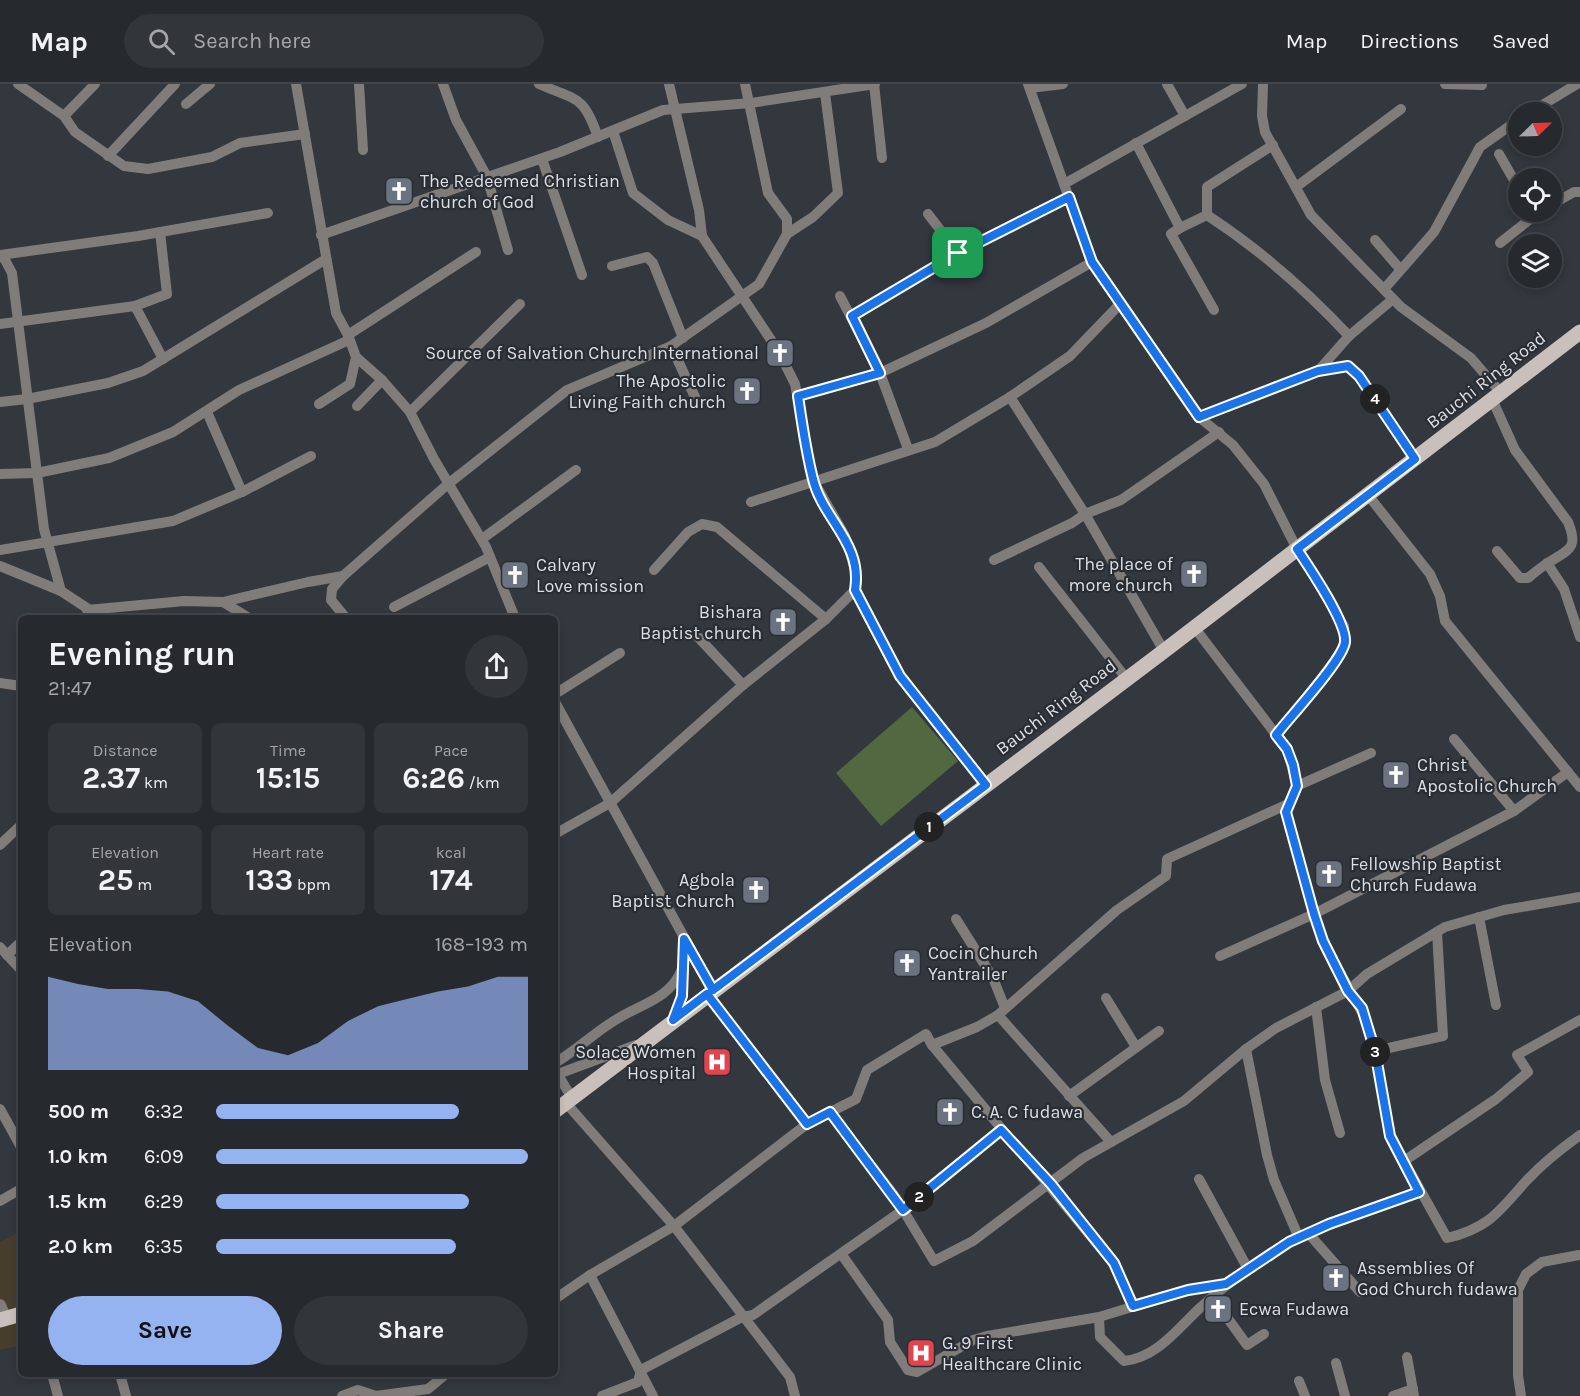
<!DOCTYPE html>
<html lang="en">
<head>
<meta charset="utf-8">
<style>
	:root { --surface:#26292e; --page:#32353a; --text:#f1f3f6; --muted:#a4a6aa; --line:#42454a; --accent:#95b2f1 }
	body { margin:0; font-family:Karla,sans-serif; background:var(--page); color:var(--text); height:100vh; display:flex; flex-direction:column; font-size:22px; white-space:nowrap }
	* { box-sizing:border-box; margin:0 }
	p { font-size:20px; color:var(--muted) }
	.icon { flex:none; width:33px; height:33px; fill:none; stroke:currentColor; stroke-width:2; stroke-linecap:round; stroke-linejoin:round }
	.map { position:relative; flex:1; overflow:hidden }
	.side { position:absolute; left:18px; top:531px; width:540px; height:762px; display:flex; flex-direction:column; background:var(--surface); border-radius:9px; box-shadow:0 3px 9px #0003,0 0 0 2px var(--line) }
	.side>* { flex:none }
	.needle { width:39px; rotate:67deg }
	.fabs { position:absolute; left:1508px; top:18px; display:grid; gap:12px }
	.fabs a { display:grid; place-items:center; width:54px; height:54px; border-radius:50%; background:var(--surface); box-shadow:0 3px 9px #0003,0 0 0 2px var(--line); font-size:30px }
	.pin { position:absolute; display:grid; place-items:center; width:51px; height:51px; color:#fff; margin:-26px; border-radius:12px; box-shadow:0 3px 9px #0006 }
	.km { position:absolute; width:30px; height:30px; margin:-15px; border-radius:50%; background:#222; color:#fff; font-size:16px; line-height:30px; text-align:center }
	.round { display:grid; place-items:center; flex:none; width:63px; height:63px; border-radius:32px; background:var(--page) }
	.summary { display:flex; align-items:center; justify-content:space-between; height:102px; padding:0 30px }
	h1 { font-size:33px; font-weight:700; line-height:45px }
	.metrics { display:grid; grid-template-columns:repeat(3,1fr); gap:9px; height:102px; padding:6px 30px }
	.metrics div { display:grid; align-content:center; border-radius:9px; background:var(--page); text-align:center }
	.metrics b { font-size:30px; font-weight:700 }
	.metrics small { font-size:16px; font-weight:400 }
	.metrics p { font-size:16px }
	.chart { height:168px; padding:12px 30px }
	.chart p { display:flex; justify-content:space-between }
	.chart svg { width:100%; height:108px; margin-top:6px; fill:var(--accent); opacity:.7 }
	.primary-button { display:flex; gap:12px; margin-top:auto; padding:12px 30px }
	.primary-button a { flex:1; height:69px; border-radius:36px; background:var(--accent); color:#111; font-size:24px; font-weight:700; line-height:69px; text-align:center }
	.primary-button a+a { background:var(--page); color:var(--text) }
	ul { padding:0 30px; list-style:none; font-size:20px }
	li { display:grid; grid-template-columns:96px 72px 1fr; align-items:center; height:45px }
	li i { height:15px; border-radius:8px; background:var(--accent) }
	header { display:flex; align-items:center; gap:36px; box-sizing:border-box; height:84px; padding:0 30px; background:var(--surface); border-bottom:2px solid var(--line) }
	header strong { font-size:28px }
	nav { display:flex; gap:33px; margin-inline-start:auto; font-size:21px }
	.search { width:420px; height:54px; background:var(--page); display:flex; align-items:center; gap:15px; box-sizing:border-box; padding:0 21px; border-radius:33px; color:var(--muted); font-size:22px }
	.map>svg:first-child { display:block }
	.commercial { fill:#473d2d }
	.green { fill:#526840 }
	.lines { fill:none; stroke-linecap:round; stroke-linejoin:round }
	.minor { stroke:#807c79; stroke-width:10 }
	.tertiary { stroke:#807c79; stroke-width:12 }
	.primary { stroke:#c9c0bb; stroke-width:15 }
	.route-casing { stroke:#fff; stroke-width:12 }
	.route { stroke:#1a73e8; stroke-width:8 }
	.labels { text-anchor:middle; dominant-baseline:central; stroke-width:4.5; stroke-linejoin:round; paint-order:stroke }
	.poi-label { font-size:18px; fill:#dddfe4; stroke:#292d34; text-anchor:start }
	.street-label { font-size:18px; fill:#dddfe4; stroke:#292d34 }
</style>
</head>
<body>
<header>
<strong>Map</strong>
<div class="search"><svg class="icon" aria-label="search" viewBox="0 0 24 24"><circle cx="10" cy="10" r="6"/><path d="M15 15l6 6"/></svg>Search here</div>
<nav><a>Map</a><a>Directions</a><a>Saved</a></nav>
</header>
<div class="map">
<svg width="1580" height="1312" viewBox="0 0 1580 1312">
	<rect width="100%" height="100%" fill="#33373e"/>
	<path class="commercial" d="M 21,1147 L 21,1261 L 0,1266 L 0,1158 Z"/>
	<path class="green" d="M 912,623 L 958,677 L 881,742 L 836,689 Z"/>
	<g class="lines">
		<g class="minor">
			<path d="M 18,0 L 64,32 L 75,48 L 124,82 L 148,85 L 212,73 L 240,59 L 305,50"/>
			<path d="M 296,0 L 336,229 L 348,251 L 356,273 L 382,296 L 410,328 L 434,375 L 486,463 L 515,534"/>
			<path d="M 359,0 L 363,66"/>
			<path d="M 443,0 L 456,36 L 487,93 L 508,166"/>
			<path d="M 539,0 C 577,17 583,10 598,53"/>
			<path d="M 669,0 L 699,126 L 702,152"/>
			<path d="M 874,0 L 882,74"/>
			<path d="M 1028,0 L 1092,178 L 1199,333 L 1233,361 L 1264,400 L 1297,465 L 1344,542 L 1345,560 L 1332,582 L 1276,651"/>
			<path d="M 1167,0 L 1185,32"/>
			<path d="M 1263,0 L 1262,32 L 1265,48 L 1311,131 L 1401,223 L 1471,274 L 1501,309"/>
			<path d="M 1445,0 L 1482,1"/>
			<path d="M 1030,4 L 1063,0"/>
			<path d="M 186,20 L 210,0"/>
			<path d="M 1531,28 L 1577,0"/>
			<path d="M 64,32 L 95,0"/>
			<path d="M 1136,59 L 1180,144 L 1207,131 C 1259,165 1307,207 1349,252"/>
			<path d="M 1499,70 L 1518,103"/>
			<path d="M 108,72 L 175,0"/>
			<path d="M 542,75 L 582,191"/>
			<path d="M 1064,100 L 1242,0"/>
			<path d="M 1296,103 L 1401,25"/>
			<path d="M 1551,121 L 1574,108 L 1580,108"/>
			<path d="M 928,130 L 958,169"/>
			<path d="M 1207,131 L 1207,103 L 1273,61"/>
			<path d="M 1180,144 L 1171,150 L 1214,226"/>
			<path d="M 787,150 L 813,133 L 838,109 L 825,9"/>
			<path d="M 321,151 L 560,68 L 663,26 L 751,19 L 875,0"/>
			<path d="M 1375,156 L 1400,185"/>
			<path d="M 1500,159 L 1539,128"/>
			<path d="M 0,171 L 138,152 L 268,129"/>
			<path d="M 0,173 L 4,174 L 12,189 L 44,445 L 61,507 L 102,534"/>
			<path d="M 612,182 L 647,173 L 653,179 L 683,254"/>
			<path d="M 1385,204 L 1434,148 L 1480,63 L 1518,36"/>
			<path d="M 840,212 L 880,289 L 908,365"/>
			<path d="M 135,222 L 167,210 L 160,148"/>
			<path d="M 852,232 L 958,169 L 1069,113"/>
			<path d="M 0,240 L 135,222 L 163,275"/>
			<path d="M 348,251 L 476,168"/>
			<path d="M 671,262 L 695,313"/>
			<path d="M 1319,287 L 1348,282 L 1359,292 L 1415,375"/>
			<path d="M 798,312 L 880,289 L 986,239 L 1092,178"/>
			<path d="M 1010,313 L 1085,430 L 1164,567"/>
			<path d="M 1492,315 L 1515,366 L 1568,438 C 1579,465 1569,465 1548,479 C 1541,483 1534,489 1528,494 L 1520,494 L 1497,467"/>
			<path d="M 0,318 L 27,315 L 108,299 L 143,287 L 326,175"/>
			<path d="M 319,320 L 350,300 L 356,273"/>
			<path d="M 357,322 L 382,296"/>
			<path d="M 207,328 L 242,408"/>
			<path d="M 410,328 L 520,220"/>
			<path d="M 1199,333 L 1318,287 L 1349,252 L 1393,215"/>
			<path d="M 0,390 L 37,389 L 109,374 L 173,348 L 239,306 L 349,256"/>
			<path d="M 1368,411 L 1430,490 L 1440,512 L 1445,537 L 1580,703"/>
			<path d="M 751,418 L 935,358 L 1010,313 L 1070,272 L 1120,220"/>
			<path d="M 482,455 L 576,386"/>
			<path d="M 0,466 L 173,437 L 242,408 L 311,372"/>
			<path d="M 994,476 L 1072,439 L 1085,430 L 1121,416 L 1219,348"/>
			<path d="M 1547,479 L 1564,505 L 1580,553"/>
			<path d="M 0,482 L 61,507"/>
			<path d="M 1039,483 L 1126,594"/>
			<path d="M 654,486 L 688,448 L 702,440 L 717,443 L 826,535"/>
			<path d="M 855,506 L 900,593 L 986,701"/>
			<path d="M 223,518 L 249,534"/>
			<path d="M 394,523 L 490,473"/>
			<path d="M 87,526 L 184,517 L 223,518 L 308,498 L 343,492"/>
			<path d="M 346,534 L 331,516 L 332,505 L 343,492 L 448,400 L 567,306 L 671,262 L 759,200 L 787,150 L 787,135 L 768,109 L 745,0"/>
			<path d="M 1194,543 L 1287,665 L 1297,702 L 1286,728 L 1314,830 L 1323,857 L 1366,936 L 1375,967 L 1390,1052 L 1447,1154 C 1490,1144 1500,1126 1527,1096 C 1543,1079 1562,1064 1580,1051"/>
			<path d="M 697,552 L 743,601"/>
			<path d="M 0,599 L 21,602"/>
			<path d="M 555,610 L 620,569"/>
			<path d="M 555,618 L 713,906"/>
			<path d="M 1454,655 L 1514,727"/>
			<path d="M 1297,702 L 1371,669"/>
			<path d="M 555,750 L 610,719 L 743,601 L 826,535 L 855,506 L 857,493 L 845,452 L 813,396 L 795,300 L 779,268 L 702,152 L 668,136 L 633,109 L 613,47"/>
			<path d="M 0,761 L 21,741"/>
			<path d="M 1479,833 L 1496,921"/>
			<path d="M 956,835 L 993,894 L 1005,924"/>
			<path d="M 0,863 L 21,886"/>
			<path d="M 7,871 L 21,858"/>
			<path d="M 1220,872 L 1314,830 L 1514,727 L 1568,688"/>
			<path d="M 707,910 L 807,1040"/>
			<path d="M 1106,914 L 1136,963"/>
			<path d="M 1316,923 L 1325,996 L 1340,1049"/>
			<path d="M 998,931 L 1111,1058"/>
			<path d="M 673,936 L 682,912 L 685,857"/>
			<path d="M 932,961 L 1114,1180 L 1133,1222"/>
			<path d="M 1246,965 L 1267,1071 L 1274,1096 L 1299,1154"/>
			<path d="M 1375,967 L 1443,952 L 1437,848"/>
			<path d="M 555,979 C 577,966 595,948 617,935 C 641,920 670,915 682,885"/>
			<path d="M 555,986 L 572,1014"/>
			<path d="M 558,990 L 636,961"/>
			<path d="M 1069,1012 L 1159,947"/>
			<path d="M 566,1019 L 674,1142 L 790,1293 L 795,1312"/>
			<path d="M 0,1025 L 21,1063"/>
			<path d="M 830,1028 L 894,1111 L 934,1177 L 973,1157 L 1083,1074 L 1184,1017 L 1246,965 L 1276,944 L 1348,907 L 1367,890 L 1445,843 L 1504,826 L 1580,813"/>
			<path d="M 1404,1077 L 1496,1015 L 1528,988 L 1517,971 L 1580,936"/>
			<path d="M 1199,1095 L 1248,1185"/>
			<path d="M 0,1117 L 21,1105"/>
			<path d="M 1309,1150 L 1360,1208"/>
			<path d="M 842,1171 L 888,1236 L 890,1258 L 908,1286 L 917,1288 L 973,1256 L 987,1252 L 1099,1233 L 1188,1206 L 1226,1201"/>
			<path d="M 590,1191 L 653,1312"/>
			<path d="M 1213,1214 L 1247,1261 L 1264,1250"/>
			<path d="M 555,1215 L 590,1191 L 674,1142 L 807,1040 L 856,1015 L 867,986 L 926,950 L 932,961 L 977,943 L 998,931 L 1117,826 L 1166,792 L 1167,775 L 1288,720"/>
			<path d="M 1099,1233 L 1100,1253 L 1124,1277 C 1157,1274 1178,1244 1201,1223 C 1228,1199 1257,1175 1290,1158 C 1331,1137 1376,1123 1419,1108"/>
			<path d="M 1407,1273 L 1414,1312"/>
			<path d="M 1336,1279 L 1345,1312"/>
			<path d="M 52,1290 L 58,1312"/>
			<path d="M 120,1290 L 126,1312"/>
			<path d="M 1299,1297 L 1305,1312"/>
			<path d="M 342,1312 L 358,1306 L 376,1312 L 428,1305 L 446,1290"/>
			<path d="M 602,1312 L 638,1298 L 641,1286 L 742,1233 L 753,1231 L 903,1126 L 1001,1046"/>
			<path d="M 1393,1312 L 1413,1305"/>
			<path d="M 1521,1312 L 1518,1291 L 1518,1206 L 1526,1190 L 1542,1178 L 1579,1171"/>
		</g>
		<path class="tertiary" d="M 0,1221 L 6,1235"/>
		<g class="primary">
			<path d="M 555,1027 L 1164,567 L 1580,248"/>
			<path d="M 0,1236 L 21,1230"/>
		</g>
	</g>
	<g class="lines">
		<g class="route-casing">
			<path id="route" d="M 1069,113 L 1092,178 L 1199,333 L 1318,287 L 1348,282 L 1359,292 L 1415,375 L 1297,465 C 1309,483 1347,539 1345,558 C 1343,576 1289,634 1276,651 L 1287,665 L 1293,681 L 1297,702 L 1286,728 L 1314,830 L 1323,857 L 1348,907 L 1362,924 L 1375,967 L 1390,1052 L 1419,1108 L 1329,1140 L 1289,1158 L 1226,1200 L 1188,1206 L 1133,1222 L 1114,1179 L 1051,1100 L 1001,1046 L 903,1126 L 830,1028 L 807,1040 L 707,910 L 673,936 L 682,912 L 684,855 L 713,906 L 986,701 L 900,592 L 855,506 C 863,459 823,436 813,395 C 806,368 802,339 798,312 L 880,289 L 852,232 L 958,169 Z"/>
		</g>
		<use href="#route" class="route"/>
	</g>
	<defs>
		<g id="church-square" transform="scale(1.5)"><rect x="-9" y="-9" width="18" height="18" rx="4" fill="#6b7280" stroke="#292d34"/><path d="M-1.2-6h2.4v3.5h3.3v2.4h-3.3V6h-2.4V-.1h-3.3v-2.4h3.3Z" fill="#fff"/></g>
		<g id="hospital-square" transform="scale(1.5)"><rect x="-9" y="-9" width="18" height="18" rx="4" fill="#e0444e" stroke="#292d34"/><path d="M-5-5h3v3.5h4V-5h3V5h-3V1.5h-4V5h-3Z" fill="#fff"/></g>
	</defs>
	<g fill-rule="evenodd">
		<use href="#church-square" x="399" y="107"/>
		<use href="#church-square" x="780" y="269"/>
		<use href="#church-square" x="747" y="307"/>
		<use href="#church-square" x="1194" y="490"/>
		<use href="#church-square" x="515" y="491"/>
		<use href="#church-square" x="783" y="538"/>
		<use href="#church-square" x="1396" y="691"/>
		<use href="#church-square" x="1329" y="790"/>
		<use href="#church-square" x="756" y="806"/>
		<use href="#church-square" x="907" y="879"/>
		<use href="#hospital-square" x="717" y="978"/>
		<use href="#church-square" x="950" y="1028"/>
		<use href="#church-square" x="1336" y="1194"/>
		<use href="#church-square" x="1218" y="1225"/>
		<use href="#hospital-square" x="921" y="1269"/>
	</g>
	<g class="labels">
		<g class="poi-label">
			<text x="420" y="97">The Redeemed Christian<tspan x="420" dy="21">church of God</tspan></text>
			<text x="759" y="269" text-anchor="end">Source of Salvation Church International</text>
			<text x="726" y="297" text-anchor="end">The Apostolic<tspan x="726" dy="21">Living Faith church</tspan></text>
			<text x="1173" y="480" text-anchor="end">The place of<tspan x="1173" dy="21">more church</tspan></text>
			<text x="536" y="481">Calvary<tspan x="536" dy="21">Love mission</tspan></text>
			<text x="762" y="528" text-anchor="end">Bishara<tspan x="762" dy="21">Baptist church</tspan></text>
			<text x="1417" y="681">Christ<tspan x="1417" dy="21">Apostolic Church</tspan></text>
			<text x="1350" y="780">Fellowship Baptist<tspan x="1350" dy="21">Church Fudawa</tspan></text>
			<text x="735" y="796" text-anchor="end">Agbola<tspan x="735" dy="21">Baptist Church</tspan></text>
			<text x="928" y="869">Cocin Church<tspan x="928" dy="21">Yantrailer</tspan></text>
			<text x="696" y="968" text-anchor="end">Solace Women<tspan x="696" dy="21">Hospital</tspan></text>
			<text x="971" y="1028">C. A. C fudawa</text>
			<text x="1357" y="1184">Assemblies Of<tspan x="1357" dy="21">God Church fudawa</tspan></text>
			<text x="1239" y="1225">Ecwa Fudawa</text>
			<text x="942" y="1259">G. 9 First<tspan x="942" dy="21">Healthcare Clinic</tspan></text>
		</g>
		<g class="street-label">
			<text transform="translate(1486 296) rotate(-38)">Bauchi Ring Road</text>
			<text transform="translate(1056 623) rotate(-37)">Bauchi Ring Road</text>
		</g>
	</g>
</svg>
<div class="fabs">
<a><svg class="needle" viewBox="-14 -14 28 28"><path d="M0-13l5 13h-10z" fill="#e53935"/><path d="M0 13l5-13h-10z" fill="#a4a6aa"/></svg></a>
<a><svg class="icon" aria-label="locate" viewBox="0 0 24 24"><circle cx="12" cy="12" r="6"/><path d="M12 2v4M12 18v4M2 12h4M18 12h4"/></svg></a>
<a><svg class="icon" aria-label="layers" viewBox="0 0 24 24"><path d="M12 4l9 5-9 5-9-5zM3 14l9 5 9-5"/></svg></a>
</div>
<div class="pin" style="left:958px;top:169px;background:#1e9e55"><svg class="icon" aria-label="arrive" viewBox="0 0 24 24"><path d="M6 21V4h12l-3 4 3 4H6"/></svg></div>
<b class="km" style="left:929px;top:743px">1</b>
<b class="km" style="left:919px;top:1113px">2</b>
<b class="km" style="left:1375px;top:968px">3</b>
<b class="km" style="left:1375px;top:315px">4</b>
<section class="side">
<div class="summary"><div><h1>Evening run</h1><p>21:47</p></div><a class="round"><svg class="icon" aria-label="share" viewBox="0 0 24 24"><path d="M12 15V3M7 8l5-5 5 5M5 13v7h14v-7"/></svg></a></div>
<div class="metrics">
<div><p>Distance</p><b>2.37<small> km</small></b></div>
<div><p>Time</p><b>15:15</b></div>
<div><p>Pace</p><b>6:26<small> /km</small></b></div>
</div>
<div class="metrics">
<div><p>Elevation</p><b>25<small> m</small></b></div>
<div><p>Heart rate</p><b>133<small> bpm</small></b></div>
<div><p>kcal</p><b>174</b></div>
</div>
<div class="chart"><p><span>Elevation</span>168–193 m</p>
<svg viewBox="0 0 160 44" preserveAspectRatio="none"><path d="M0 44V6L10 9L20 11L30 11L40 12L50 16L60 26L70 35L80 38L90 33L100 24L110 18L120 15L130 12L140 10L150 6L160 6V44z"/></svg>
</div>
<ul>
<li><b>500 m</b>6:32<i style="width:78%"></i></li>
<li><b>1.0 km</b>6:09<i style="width:100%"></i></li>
<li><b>1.5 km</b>6:29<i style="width:81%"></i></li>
<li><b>2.0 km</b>6:35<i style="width:77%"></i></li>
</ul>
<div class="primary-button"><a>Save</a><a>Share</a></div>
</section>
</div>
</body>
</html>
